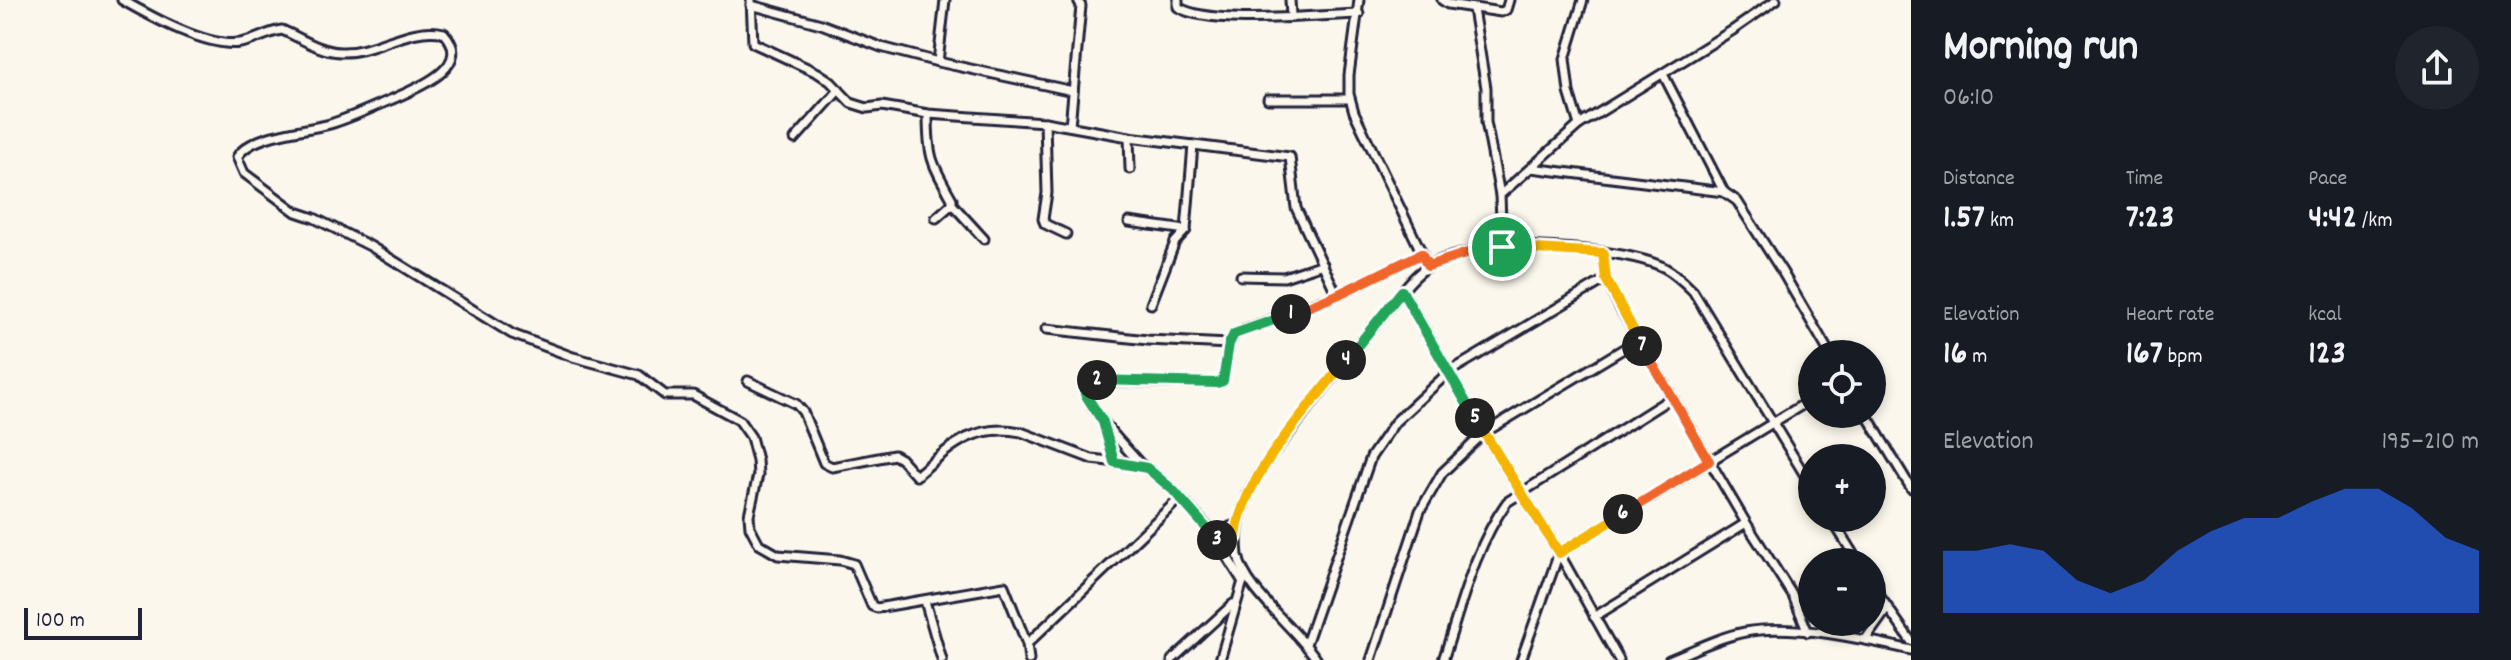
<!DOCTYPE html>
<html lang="en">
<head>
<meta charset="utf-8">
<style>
	:root { --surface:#171b24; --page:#20242c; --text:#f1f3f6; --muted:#9ea1a6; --accent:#2563eb }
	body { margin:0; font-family:Dekko,sans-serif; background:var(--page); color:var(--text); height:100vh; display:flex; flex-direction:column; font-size:30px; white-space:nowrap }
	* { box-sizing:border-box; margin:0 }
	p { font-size:26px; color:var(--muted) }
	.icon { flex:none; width:44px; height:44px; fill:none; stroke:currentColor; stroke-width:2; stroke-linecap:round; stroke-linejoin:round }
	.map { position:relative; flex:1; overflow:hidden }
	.drawer { display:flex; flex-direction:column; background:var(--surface); width:600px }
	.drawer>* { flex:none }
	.fabs { position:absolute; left:1798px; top:340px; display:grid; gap:16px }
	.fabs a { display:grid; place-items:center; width:88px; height:88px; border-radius:50%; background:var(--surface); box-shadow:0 4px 12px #0003; font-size:40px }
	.scale { position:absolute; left:24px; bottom:20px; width:118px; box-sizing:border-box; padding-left:8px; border:4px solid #22223b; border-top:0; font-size:22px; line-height:28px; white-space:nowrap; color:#22223b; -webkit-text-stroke:6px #fbf7ec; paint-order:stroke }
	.pin { position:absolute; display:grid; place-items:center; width:68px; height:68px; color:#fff; margin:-34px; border:4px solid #fff; border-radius:50%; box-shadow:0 2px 8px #0007 }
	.km { position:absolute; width:40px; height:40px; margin:-20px; border-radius:50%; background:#222; color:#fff; font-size:22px; line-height:40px; text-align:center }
	.round { display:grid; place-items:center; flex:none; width:84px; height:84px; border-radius:42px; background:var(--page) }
	.summary { display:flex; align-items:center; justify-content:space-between; height:136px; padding:0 32px }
	h1 { font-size:44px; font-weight:700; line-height:60px }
	.figures { display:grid; grid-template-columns:repeat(3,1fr); gap:12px; height:136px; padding:8px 32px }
	.figures div { display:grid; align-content:center }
	.figures b { font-size:34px; font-weight:700 }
	.figures small { font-size:22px; font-weight:400 }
	.figures p { font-size:22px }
	.chart { height:224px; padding:16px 32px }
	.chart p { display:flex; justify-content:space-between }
	.chart svg { width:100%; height:144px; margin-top:8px; fill:var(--accent); opacity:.7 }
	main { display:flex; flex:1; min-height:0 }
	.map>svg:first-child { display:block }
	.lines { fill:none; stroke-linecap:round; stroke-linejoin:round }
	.street-casing { stroke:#22223b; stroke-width:13 }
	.street { stroke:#fbf7ec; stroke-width:7 }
	.split-1-casing { stroke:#fff; stroke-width:16 }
	.split-2-casing { stroke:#fff; stroke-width:16 }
	.split-3-casing { stroke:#fff; stroke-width:16 }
	.split-4-casing { stroke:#fff; stroke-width:16 }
	.split-5-casing { stroke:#fff; stroke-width:16 }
	.split-6-casing { stroke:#fff; stroke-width:16 }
	.split-7-casing { stroke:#fff; stroke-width:16 }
	.split-8-casing { stroke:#fff; stroke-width:16 }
	.split-1 { stroke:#f0652b; stroke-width:10 }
	.split-2 { stroke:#22a559; stroke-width:10 }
	.split-3 { stroke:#22a559; stroke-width:10 }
	.split-4 { stroke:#f5b400; stroke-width:10 }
	.split-5 { stroke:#22a559; stroke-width:10 }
	.split-6 { stroke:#f5b400; stroke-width:10 }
	.split-7 { stroke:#f0652b; stroke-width:10 }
	.split-8 { stroke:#f5b400; stroke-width:10 }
</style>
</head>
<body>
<main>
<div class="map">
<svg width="1911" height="660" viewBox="0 0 1911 660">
	<rect width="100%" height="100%" fill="#fbf7ec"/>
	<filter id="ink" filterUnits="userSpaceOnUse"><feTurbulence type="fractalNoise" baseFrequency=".0125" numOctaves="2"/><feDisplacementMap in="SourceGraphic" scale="16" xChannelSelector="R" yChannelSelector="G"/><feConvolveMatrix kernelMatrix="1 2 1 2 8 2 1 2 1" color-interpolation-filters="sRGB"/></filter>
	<g filter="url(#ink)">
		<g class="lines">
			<g class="street-casing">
				<g id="street">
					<path d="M 122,0 C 150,16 207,48 240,43 C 255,41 267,32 282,30 C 301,38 319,51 340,52 C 375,54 408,25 444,33 C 476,68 412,90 388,101 C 369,109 350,118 330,124 C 305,131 252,133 237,157 L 244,173 L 296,212 L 314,218 L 370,246 L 512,334 L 573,357 L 639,375 L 665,395 L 693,395 L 739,420 L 751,437 L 757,460 L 758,475 L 749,515 L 750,527 L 759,544 L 778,555 L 840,560 L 854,564 L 872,606 L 877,608 L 1004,586 L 1027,644 L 1029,660"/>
					<path d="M 751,0 L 753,43 L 818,73 L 830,81 L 851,103 L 867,108 L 882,106 L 928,114 L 1045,122 L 1129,137 L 1290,157 L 1296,208 L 1337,295"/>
					<path d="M 1178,0 L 1178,7 C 1209,27 1319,15 1359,14"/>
					<path d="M 1290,0 L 1291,16"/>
					<path d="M 1359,0 L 1349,75 L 1349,94 L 1354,112 L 1428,266"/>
					<path d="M 1442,0 L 1448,4 L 1501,12 L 1506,10 L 1509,0"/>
					<path d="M 751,5 L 821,24 L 881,47 L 938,62 L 1073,91"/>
					<path d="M 1473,9 L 1486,88 L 1486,122 L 1500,195"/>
					<path d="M 938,62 L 945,0"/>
					<path d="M 1663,74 L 1724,192"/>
					<path d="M 1268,99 L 1350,99"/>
					<path d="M 928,114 C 928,157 931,162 952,199 L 952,204 L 984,239"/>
					<path d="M 1045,122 L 1047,193 L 1043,219 L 1045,224 L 1066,234"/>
					<path d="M 1579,125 L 1569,92 L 1565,59 L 1583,0"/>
					<path d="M 1070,126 L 1081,6 L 1078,0"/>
					<path d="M 1129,137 L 1130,169"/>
					<path d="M 795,139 L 839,90"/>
					<path d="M 1531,168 L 1724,192 L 1737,201 L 1783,273 L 1830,354"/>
					<path d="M 936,218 L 952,204"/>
					<path d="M 1129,222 L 1186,230"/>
					<path d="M 1502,247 L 1500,195 L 1579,125 L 1733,30 L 1776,0"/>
					<path d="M 1603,253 L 1606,279 L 1620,308 L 1746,523 L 1793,596 L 1808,632"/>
					<path d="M 1241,276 L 1284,277 L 1323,264"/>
					<path d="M 1402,291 L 1484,433 L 1559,553 L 1619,660"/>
					<path d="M 1151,304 L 1175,242 L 1186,230 L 1193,145"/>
					<path d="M 1046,329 L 1148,340 L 1229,344"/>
					<path d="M 748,381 L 796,404 L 803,412 L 824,463 L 832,467 L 894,455 L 901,459 L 916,476 C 949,448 974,422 1021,432 L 1092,459 L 1142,465 L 1147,468 L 1173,490 L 1210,530 L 1243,582"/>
					<path d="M 1866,414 L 1911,488"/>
					<path d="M 1104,426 L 1114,462"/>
					<path d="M 1141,465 C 1128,449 1076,400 1087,381 L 1217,383 L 1223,381 L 1229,344 L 1234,334 L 1337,295 L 1421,254"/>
					<path d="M 1831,518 L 1858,562"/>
					<path d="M 1213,534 L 1237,524"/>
					<path d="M 1872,585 L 1911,641"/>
					<path d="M 925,601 L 942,660"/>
					<path d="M 1594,617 L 1746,523"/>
					<path d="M 1865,640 L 1887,609"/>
					<path d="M 1027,644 L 1180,498"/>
					<path d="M 1306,644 L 1371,457 L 1395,422 L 1449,372 L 1606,279"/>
					<path d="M 1172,660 L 1233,604"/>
					<path d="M 1220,660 L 1243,581"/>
					<path d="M 1317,660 C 1296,628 1244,590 1238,555 C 1235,532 1240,511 1250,490 C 1261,467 1279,446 1295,426 C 1324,389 1352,352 1382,316 C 1396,300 1409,279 1427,267 C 1443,256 1483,248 1503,247 C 1542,245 1631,250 1665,268 C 1676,274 1684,282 1693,291 L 1812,487"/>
					<path d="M 1371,660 L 1420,511 L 1442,473 L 1484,433 L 1638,340"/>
					<path d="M 1443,660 C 1461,607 1474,548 1507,502 L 1671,398"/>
					<path d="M 1521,660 L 1559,553 L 1812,399"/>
					<path d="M 1669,660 C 1694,650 1719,637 1745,632 C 1793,623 1864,639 1911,650"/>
				</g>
			</g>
			<use href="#street" class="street"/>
		</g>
	</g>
	<g class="lines" filter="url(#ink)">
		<g class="split-1-casing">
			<path id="split-1" d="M 1291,314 L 1337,295 L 1421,254 L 1428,266 L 1471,252 L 1502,247"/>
		</g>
		<g class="split-2-casing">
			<path id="split-2" d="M 1097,380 L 1217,383 L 1223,381 L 1229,344 L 1234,334 L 1291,314"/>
		</g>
		<g class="split-3-casing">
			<path id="split-3" d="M 1097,380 L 1087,381 L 1084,387 L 1085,394 L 1103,422 L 1114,462 L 1147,468 L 1173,490 L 1217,540"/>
		</g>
		<g class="split-4-casing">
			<path id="split-4" d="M 1217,540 L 1219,544 L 1236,537 C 1241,477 1310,407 1346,360"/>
		</g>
		<g class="split-5-casing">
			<path id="split-5" d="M 1346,360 L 1402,291 L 1475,418"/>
		</g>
		<g class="split-6-casing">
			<path id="split-6" d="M 1475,418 L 1559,553 L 1623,514"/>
		</g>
		<g class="split-7-casing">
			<path id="split-7" d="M 1623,514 L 1709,461 L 1642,346"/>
		</g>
		<g class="split-8-casing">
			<path id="split-8" d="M 1502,247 L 1603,253 L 1606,279 L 1642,346"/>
		</g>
		<use href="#split-1" class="split-1"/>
		<use href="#split-2" class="split-2"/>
		<use href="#split-3" class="split-3"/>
		<use href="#split-4" class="split-4"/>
		<use href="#split-5" class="split-5"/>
		<use href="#split-6" class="split-6"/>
		<use href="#split-7" class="split-7"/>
		<use href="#split-8" class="split-8"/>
	</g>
</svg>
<div class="fabs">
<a><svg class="icon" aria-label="locate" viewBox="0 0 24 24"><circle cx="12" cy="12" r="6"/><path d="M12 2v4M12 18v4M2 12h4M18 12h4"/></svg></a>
<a>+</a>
<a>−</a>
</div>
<div class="scale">100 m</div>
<div class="pin" style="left:1502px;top:247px;background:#1e9e55"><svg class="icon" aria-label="arrive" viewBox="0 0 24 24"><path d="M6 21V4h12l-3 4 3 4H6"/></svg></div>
<b class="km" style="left:1291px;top:314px">1</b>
<b class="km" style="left:1097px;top:380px">2</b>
<b class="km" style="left:1217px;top:540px">3</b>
<b class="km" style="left:1346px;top:360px">4</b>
<b class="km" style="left:1475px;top:418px">5</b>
<b class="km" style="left:1623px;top:514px">6</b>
<b class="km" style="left:1642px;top:346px">7</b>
</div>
<section class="drawer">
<div class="summary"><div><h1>Morning run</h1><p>06:10</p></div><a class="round"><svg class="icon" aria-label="share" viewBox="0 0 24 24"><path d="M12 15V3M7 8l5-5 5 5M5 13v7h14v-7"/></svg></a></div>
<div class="figures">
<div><p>Distance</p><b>1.57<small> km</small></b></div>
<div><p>Time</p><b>7:23</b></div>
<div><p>Pace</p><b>4:42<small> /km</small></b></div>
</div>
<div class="figures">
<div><p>Elevation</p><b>16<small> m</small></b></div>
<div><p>Heart rate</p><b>167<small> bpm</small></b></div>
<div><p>kcal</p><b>123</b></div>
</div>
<div class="chart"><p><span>Elevation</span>195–210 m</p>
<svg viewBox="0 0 160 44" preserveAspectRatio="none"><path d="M0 44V25L10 25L20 23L30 25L40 34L50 38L60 34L70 25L80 19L90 15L100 15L110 10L120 6L130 6L140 12L150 21L160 25V44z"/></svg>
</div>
</section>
</main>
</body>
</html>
